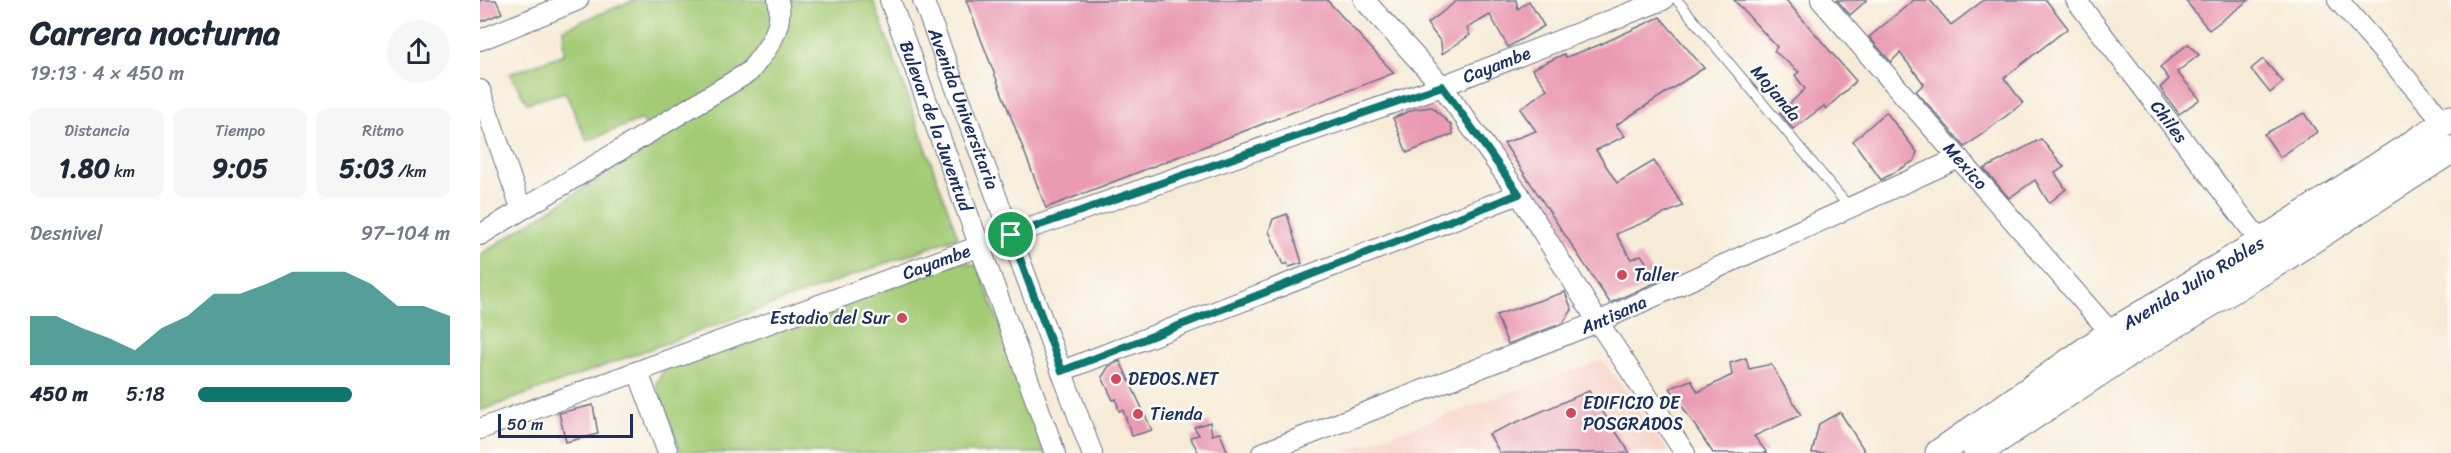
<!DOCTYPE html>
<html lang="es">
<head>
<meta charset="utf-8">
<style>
	:root { --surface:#fff; --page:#f6f6f7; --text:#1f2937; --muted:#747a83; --accent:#0f766e }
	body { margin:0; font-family:Sriracha,sans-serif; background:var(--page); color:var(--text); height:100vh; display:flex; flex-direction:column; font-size:22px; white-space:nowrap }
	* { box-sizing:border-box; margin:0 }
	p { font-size:20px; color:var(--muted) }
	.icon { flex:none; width:33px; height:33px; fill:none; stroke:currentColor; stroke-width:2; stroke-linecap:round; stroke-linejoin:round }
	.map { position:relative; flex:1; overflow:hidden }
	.sheet { display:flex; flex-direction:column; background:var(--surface); width:480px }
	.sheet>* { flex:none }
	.scale { position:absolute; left:18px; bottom:15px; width:135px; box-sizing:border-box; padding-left:6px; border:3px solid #1b2f5e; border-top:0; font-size:16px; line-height:21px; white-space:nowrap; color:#1b2f5e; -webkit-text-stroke:4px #fdfcf7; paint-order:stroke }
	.pin { position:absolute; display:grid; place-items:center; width:51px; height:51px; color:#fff; margin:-26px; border:3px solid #fff; border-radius:50%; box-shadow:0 2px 6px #0007 }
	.round { display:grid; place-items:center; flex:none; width:63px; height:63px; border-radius:32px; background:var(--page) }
	.headline { display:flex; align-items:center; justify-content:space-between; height:102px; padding:0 30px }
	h1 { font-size:33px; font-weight:800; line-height:45px }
	.metrics { display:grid; grid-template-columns:repeat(3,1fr); gap:9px; height:102px; padding:6px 30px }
	.metrics div { display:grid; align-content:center; border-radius:12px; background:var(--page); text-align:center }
	.metrics b { font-size:26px; font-weight:800 }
	.metrics small { font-size:16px; font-weight:400 }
	.metrics p { font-size:16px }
	.chart { height:168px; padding:12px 30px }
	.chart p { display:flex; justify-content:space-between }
	.chart svg { width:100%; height:108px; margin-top:6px; fill:var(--accent); opacity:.7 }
	ul { padding:0 30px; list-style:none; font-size:20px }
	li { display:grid; grid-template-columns:96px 72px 1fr; align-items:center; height:45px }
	li i { height:15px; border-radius:8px; background:var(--accent) }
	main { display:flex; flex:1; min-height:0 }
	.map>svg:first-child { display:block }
	.built { fill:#f7d1c6 }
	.green { fill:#a3ca75; stroke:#5f7c6a; stroke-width:1.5 }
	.building { fill:#ea9bb3 }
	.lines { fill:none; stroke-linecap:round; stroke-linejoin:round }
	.lane-casing { stroke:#687188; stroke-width:11 }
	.street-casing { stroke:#687188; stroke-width:22 }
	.secondary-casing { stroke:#687188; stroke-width:29 }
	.lane { stroke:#fff; stroke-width:9 }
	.street { stroke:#fff; stroke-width:20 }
	.secondary { stroke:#fff; stroke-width:27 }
	.route-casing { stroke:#fff; stroke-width:12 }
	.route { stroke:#0f766e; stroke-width:8 }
	.poi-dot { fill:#d1495b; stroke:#fdfcf7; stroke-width:2 }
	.labels { text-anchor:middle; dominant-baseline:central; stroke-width:5; stroke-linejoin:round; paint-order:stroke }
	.street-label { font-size:18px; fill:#1b2f5e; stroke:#fdfcf7 }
	.poi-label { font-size:18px; fill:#1b2f5e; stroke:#fdfcf7; text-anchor:start }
</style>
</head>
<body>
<main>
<section class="sheet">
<div class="headline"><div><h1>Carrera nocturna</h1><p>19:13 · 4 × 450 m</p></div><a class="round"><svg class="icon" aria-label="share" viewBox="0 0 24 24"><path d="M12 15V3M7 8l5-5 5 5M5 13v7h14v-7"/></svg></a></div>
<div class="metrics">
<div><p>Distancia</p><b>1.80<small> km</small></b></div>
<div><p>Tiempo</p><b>9:05</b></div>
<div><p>Ritmo</p><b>5:03<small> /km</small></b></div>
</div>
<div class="chart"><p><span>Desnivel</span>97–104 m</p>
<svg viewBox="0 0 160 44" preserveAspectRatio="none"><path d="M0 44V24L10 24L20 29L30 33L40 38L50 29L60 24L70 15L80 15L90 11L100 6L110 6L120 6L130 11L140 20L150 20L160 24V44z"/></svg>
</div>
<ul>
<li><b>450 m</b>5:18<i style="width:61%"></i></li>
</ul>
</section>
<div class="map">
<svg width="1971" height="453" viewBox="0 0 1971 453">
	<rect width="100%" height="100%" fill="#fdfcf7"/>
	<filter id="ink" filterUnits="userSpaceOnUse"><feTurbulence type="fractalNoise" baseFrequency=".0167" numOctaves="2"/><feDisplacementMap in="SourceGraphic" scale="12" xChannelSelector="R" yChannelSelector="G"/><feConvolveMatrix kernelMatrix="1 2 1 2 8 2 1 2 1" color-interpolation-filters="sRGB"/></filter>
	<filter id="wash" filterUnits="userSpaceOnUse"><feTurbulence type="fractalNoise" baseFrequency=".008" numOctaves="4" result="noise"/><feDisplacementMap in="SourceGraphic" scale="24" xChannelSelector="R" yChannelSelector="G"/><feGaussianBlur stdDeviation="1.35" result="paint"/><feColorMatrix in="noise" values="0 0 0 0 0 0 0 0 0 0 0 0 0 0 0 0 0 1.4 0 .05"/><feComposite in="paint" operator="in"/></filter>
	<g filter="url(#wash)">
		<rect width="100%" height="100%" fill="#f6ebd6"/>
		<path class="built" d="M 1122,360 L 1190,453 L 860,453 Z"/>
		<g class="green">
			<path d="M 154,0 L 393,0 L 478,237 L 0,411 L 0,255 L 175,142 L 162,119 L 107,141 L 85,92 L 47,103 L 30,74 L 84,54 L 83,29 Z"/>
			<path d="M 482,261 L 498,266 L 567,453 L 201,453 L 176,384 L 184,369 Z"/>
		</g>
		<g id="blocks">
			<g class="building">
				<path d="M 0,0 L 16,0 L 22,13 L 0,22 Z"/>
				<path d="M 486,0 L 847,0 L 914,73 L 566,208 Z"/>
				<path d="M 978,0 L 1036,0 L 1038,9 L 1049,1 L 1064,26 L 1028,47 L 1010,15 L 987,28 L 990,35 L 962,54 L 961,42 L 947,24 Z"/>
				<path d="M 1254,0 L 1306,0 L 1376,81 L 1346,109 L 1344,106 L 1313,129 L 1300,113 L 1325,89 L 1315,75 L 1319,72 L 1294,51 L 1297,47 Z"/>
				<path d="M 1357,0 L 1387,0 L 1370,15 Z"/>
				<path d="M 1434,0 L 1450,0 L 1471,25 L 1504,0 L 1566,0 L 1588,28 L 1524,78 L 1543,103 L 1485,147 L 1436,91 L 1444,84 L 1420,53 L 1411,62 L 1389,37 Z"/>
				<path d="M 1705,0 L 1769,0 L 1729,30 Z"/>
				<path d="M 1180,17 L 1224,68 L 1136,125 L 1145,136 L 1116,150 L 1137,183 L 1174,161 L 1203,206 L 1136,234 L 1151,259 L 1161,255 L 1179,281 L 1130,303 L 1024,143 L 1056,131 L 1040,109 L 1067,89 L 1052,69 L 1084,54 L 1086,57 L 1119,45 Z"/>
				<path d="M 1708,44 L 1719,55 L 1697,72 L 1720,99 L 1699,114 L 1680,88 L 1689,79 L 1680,67 Z"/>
				<path d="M 1783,59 L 1803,82 L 1790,93 L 1771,69 Z"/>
				<path d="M 952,107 L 971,125 L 973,134 L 927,153 L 913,118 L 935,109 Z"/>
				<path d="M 1406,112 L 1437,152 L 1434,161 L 1401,180 L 1373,141 Z"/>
				<path d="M 1824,113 L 1837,132 L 1800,157 L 1784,134 Z"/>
				<path d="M 1561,139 L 1584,167 L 1575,173 L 1586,189 L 1569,203 L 1555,180 L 1529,198 L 1504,169 Z"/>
				<path d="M 807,214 L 822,263 L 809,267 L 807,263 L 803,265 L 789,231 L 793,219 Z"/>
				<path d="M 1085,292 L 1092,310 L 1083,323 L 1028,344 L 1016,315 Z"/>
				<path d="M 1266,358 L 1269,369 L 1291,364 L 1321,415 L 1274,436 L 1287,453 L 1233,453 L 1190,388 L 1211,380 L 1218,392 L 1252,375 L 1250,363 Z"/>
				<path d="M 640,361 L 672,430 L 652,436 L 643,410 L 639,411 L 636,399 L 633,400 L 622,377 L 629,366 Z"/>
				<path d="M 1109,391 L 1150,453 L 1020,453 L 1009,434 Z"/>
				<path d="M 113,405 L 118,434 L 86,442 L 79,413 Z"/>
				<path d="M 1360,412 L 1386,453 L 1332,453 L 1339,424 Z"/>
				<path d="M 730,422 L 732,435 L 740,433 L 748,453 L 719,453 L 710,437 L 719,435 L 714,427 Z"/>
			</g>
		</g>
	</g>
	<g filter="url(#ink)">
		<use href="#blocks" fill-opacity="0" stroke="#687188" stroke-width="1.5"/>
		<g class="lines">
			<g class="lane-casing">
				<path id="lane" d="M 1197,0 L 1370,208"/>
			</g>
			<g class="street-casing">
				<g id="street">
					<path id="s1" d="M 410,0 L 575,453"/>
					<path id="s2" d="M 443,0 L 612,453"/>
					<path d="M 884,0 L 962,86 L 1039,194 L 1118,322 L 1205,453"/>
					<path id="s3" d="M 1341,0 L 1631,333"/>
					<path id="s4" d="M 1596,0 L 1781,242"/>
					<path d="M 1858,0 L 1965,123"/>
					<path d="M 0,40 L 98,0"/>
					<path d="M 0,90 L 41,208"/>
					<path d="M 0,235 L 269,72 C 286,51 305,28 298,0"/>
					<path d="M 582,371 L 1039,194"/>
					<path d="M 158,372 L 188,453"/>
					<path id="s5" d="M 0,429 L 530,235 L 962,86 L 1183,0"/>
					<path id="s6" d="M 782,453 L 1118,322 L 1479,158"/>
				</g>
			</g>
			<g class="secondary-casing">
				<g id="secondary">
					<path id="s7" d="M 1459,453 L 1631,333 L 1781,242 L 1971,119"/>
					<path d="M 1497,453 L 1647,354 L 1796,263 L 1971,150"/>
				</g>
			</g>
			<use href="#lane" class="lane"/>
			<use href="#street" class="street"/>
			<use href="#secondary" class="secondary"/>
		</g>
	</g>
	<g class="lines" filter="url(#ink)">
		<g class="route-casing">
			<path id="route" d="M 962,86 L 1039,194 L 582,371 L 531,235 Z"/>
		</g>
		<use href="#route" class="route"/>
	</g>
	<g class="poi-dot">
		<circle cx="1142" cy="275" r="6"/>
		<circle cx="422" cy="318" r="6"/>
		<circle cx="636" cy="379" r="6"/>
		<circle cx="1091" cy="413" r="6"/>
		<circle cx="658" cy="414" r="6"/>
	</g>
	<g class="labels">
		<g class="street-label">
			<text stroke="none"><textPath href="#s5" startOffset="1080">Cayambe</textPath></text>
			<text transform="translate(1296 93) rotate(50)">Mojanda</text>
			<text stroke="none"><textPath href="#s2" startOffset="116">Avenida Universitaria</textPath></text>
			<text stroke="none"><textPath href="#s4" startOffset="153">Chiles</textPath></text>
			<text stroke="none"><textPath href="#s1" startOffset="134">Bulevar de la Juventud</textPath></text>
			<text stroke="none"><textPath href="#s3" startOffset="220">Mexico</textPath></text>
			<text stroke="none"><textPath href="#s5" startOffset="486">Cayambe</textPath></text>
			<text stroke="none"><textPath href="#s7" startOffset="306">Avenida Julio Robles</textPath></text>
			<text stroke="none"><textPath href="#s6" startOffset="378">Antisana</textPath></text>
		</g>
		<g class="poi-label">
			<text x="1154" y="275">Taller</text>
			<text x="410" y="318" text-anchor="end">Estadio del Sur</text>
			<text x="648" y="379">DEDOS.NET</text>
			<text x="1103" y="403">EDIFICIO DE<tspan x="1103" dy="21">POSGRADOS</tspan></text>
			<text x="670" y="414">Tienda</text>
		</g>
	</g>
</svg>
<div class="scale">50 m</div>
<div class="pin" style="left:531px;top:235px;background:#1e9e55"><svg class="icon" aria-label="arrive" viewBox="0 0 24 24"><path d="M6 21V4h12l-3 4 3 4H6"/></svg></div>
</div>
</main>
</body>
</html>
